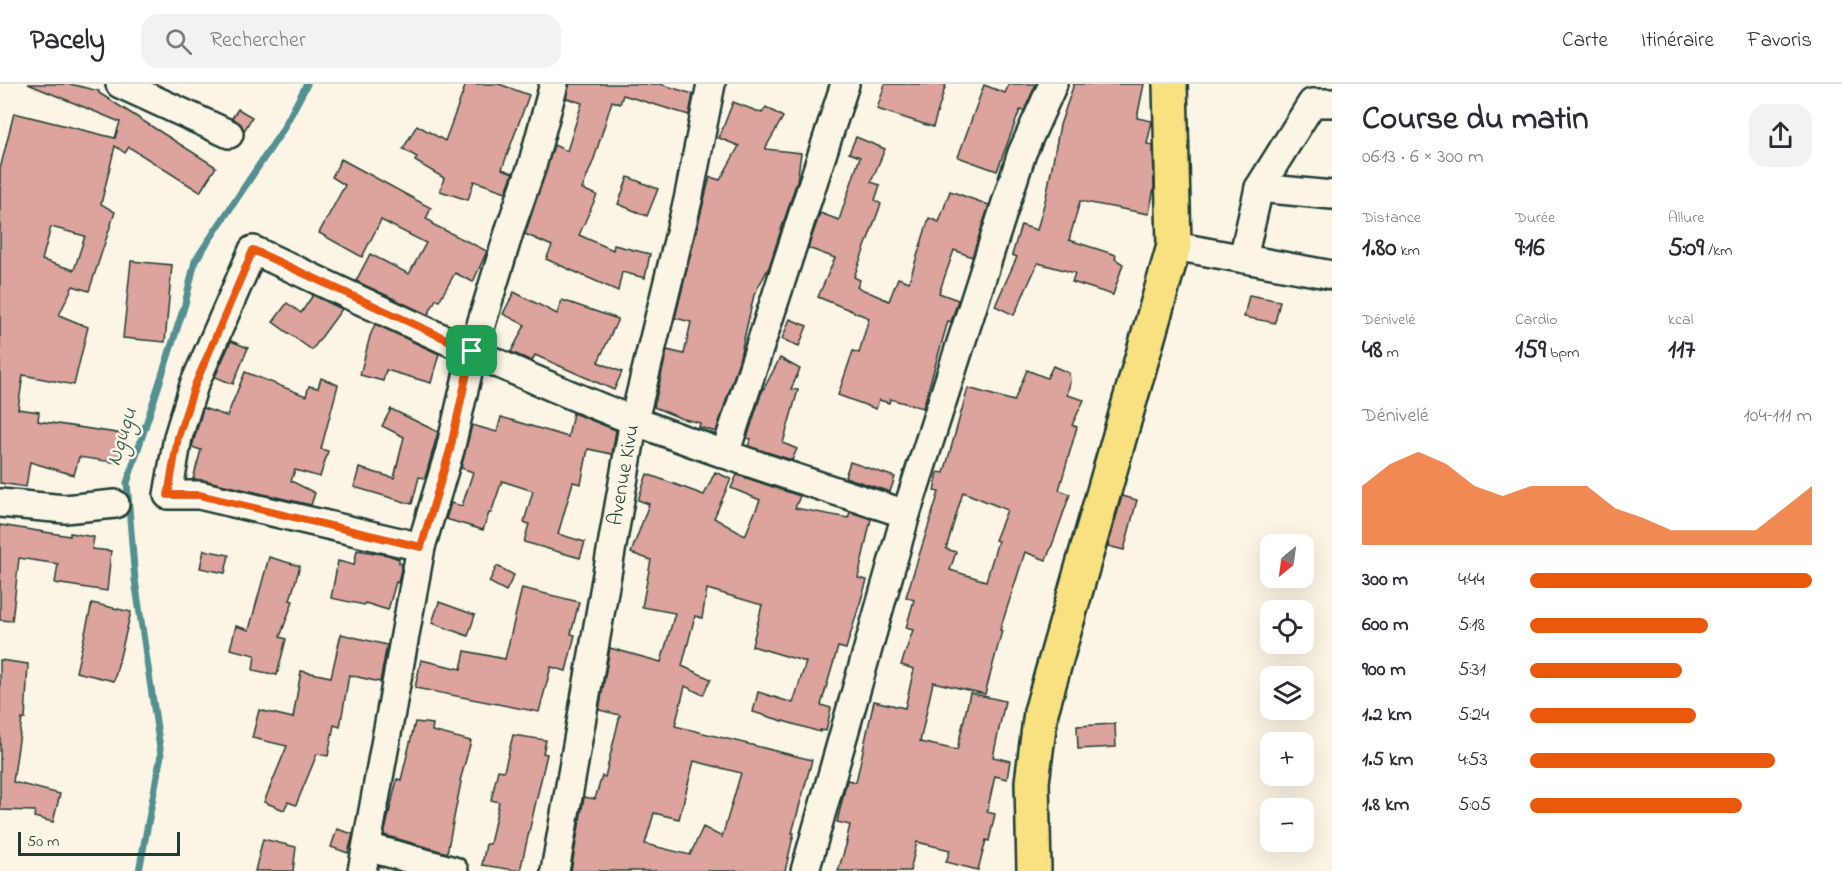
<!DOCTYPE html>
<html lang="fr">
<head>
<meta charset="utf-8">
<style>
	:root { --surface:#fff; --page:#f2f2f3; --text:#2b2b33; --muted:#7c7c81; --line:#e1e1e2; --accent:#ea580c }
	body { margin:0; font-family:"Indie Flower",sans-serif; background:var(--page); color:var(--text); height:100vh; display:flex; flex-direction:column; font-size:22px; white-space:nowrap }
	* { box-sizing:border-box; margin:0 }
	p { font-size:20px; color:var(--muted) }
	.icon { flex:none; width:33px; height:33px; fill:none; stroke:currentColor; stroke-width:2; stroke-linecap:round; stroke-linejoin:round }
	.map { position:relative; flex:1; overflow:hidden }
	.side { display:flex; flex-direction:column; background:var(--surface); width:510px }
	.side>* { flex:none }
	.needle { width:39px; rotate:209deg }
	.buttons { position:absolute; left:1260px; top:450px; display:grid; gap:12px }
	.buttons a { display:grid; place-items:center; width:54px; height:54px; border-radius:12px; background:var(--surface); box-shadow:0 6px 24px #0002; font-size:30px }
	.scale { position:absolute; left:18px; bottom:15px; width:162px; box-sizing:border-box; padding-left:6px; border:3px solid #1f3d34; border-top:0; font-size:16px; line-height:21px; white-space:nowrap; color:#1f3d34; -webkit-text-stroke:4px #fcf5e5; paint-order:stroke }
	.pin { position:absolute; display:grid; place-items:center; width:51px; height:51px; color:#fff; margin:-26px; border-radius:12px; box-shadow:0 3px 9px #0006 }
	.round { display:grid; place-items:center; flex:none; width:63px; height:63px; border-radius:18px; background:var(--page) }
	.headline { display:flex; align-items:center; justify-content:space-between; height:102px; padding:0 30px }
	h1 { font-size:33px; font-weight:700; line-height:45px }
	.figures { display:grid; grid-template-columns:repeat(3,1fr); gap:9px; height:102px; padding:6px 30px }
	.figures div { display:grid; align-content:center }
	.figures b { font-size:26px; font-weight:700 }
	.figures small { font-size:16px; font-weight:400 }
	.figures p { font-size:16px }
	.chart { height:168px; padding:12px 30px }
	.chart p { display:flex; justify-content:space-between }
	.chart svg { width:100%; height:108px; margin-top:6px; fill:var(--accent); opacity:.7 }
	ul { padding:0 30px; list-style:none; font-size:20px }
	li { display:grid; grid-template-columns:96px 72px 1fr; align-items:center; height:45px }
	li i { height:15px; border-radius:8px; background:var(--accent) }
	header { display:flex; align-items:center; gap:36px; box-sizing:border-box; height:84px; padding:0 30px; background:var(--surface); border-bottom:2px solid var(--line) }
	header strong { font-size:28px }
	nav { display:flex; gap:33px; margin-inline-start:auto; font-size:21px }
	.search { width:420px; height:54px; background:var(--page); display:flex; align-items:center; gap:15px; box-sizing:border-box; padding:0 21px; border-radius:18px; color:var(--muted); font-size:22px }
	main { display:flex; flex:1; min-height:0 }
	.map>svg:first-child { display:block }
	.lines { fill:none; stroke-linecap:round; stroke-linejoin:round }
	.stream { stroke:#53908f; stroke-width:7 }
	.building { fill:#dda39d; stroke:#1f3d34; stroke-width:1.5; fill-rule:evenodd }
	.minor-casing { stroke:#1f3d34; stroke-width:32 }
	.major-casing { stroke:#1f3d34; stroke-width:38 }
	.minor { stroke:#fcf5e5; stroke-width:27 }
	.major { stroke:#f9e181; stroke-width:33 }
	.route-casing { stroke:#fff; stroke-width:12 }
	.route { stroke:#ea580c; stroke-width:8 }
	.labels { text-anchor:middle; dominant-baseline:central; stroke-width:5; stroke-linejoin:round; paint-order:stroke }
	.street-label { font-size:21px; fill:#1f3d34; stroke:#fcf5e5 }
	.water-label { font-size:22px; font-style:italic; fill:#35605a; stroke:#fcf5e5 }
</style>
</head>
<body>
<header>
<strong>Pacely</strong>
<div class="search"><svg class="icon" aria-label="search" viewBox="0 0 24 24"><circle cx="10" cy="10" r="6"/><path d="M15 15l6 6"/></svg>Rechercher</div>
<nav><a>Carte</a><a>Itinéraire</a><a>Favoris</a></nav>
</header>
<main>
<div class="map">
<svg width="1332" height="787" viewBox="0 0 1332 787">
	<rect width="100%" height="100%" fill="#fcf5e5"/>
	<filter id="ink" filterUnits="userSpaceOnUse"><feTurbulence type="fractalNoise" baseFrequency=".0167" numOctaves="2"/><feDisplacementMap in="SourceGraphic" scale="12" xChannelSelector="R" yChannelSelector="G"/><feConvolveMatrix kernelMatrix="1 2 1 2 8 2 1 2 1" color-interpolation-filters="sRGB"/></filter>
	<g filter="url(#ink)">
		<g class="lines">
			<path class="stream" d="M 139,787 L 161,671 L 135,496 L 127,399 L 185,220 L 195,177 L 282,47 L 307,0"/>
		</g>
		<g class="building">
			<path d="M 28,0 L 70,0 L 99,7 L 99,9 L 216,83 L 200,108 L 129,63 L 125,69 L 115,62 L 101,120 L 115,128 L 89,207 L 73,202 L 59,231 L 88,243 L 74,301 L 23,291 L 18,325 L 39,328 L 38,337 L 123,350 L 119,379 L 79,373 L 74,391 L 30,378 L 26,403 L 0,399 L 0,85 L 14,29 L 115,54 L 120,38 ZM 51,143 L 85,152 L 74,186 L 42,176 Z"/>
			<path d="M 466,0 L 499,0 L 529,11 L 502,85 L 513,89 L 506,108 L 474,97 L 468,116 L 440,107 L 444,94 L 415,77 L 417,73 L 403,65 L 417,41 L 445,57 Z"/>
			<path d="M 569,0 L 660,0 L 693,10 L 689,31 L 623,11 L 620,20 L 612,17 L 594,75 L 582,105 L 597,111 L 579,151 L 613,166 L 614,161 L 650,170 L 645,194 L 622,188 L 618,207 L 546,175 L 552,162 L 525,150 L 554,61 L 567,67 L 582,19 L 566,14 Z"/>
			<path d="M 885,0 L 946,0 L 933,43 L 877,25 Z"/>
			<path d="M 1009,0 L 1036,0 L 1024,27 L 1020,26 L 997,87 L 958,73 L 984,1 L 1005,9 Z"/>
			<path d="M 1074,0 L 1144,0 L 1137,34 L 1152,37 L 1147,60 L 1153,61 L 1154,104 L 1149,130 L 1080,117 L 1069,156 L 1116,171 L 1115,175 L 1123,180 L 1113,211 L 1072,198 L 1075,189 L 1038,179 L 1014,231 L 995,222 L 1017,173 L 1012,171 L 1021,141 L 1037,146 L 1046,113 L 1060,41 Z"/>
			<path d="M 733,18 L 762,29 L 766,23 L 783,33 L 765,65 L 801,69 L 797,97 L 769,183 L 754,211 L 739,277 L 716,348 L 699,343 L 700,339 L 680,334 L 654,323 L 667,266 L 684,270 L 691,238 L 675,234 L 707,104 L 710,93 L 720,96 L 739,62 L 719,54 Z"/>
			<path d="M 238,25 L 252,33 L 244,47 L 241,40 L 232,34 Z"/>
			<path d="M 856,53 L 885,65 L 871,98 L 880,101 L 875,116 L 881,120 L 854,193 L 860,196 L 857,203 L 889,217 L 898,194 L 909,198 L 929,134 L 939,138 L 950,107 L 989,121 L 972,173 L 954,166 L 939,209 L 958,216 L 951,238 L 948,237 L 923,324 L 890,315 L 889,319 L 879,316 L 876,325 L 838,311 L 853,267 L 859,269 L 869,234 L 818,213 L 835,174 L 808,164 L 820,129 L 839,136 L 860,73 L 849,69 Z"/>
			<path d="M 341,75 L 431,124 L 426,135 L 432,138 L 432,140 L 487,167 L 473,198 L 455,189 L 439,217 L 436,215 L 428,231 L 356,197 L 370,170 L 409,190 L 426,159 L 381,136 L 362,173 L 319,149 L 345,101 L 332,93 Z"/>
			<path d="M 628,93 L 658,105 L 647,132 L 618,120 Z"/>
			<path d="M 131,177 L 172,181 L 165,258 L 123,254 Z"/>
			<path d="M 514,208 L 557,230 L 562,216 L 618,235 L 598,278 L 622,288 L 614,306 L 535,271 L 532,277 L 511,268 L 525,241 L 503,230 Z"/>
			<path d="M 313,211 L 342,225 L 312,266 L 273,238 L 287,219 L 301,229 Z"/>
			<path d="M 1249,211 L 1280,217 L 1275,239 L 1244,233 Z"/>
			<path d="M 790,235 L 807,242 L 799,262 L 782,255 Z"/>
			<path d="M 375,240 L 439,270 L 431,299 L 386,286 L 383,297 L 360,291 L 370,252 Z"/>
			<path d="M 231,257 L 248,264 L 233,300 L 215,293 Z"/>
			<path d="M 780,274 L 800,285 L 791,305 L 798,306 L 783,359 L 797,365 L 792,376 L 748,362 L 751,355 L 747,354 L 761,310 Z"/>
			<path d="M 1053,282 L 1069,289 L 1070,298 L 1067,311 L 1084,316 L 1072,341 L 1077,343 L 1059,406 L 1070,410 L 1054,456 L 1046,476 L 1025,468 L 1000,546 L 1002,547 L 985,610 L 933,598 L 920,658 L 957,666 L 970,609 L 1005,617 L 993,673 L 1010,677 L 1007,695 L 995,692 L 987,728 L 995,730 L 989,757 L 986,756 L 978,786 L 946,778 L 950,766 L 917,758 L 910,787 L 838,787 L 847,758 L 846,758 L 850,741 L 837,738 L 847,696 L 856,698 L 874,617 L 905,624 L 914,585 L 901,581 L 913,546 L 906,544 L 914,516 L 906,513 L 939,408 L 934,407 L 938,388 L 944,389 L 968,304 L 1014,317 L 1027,286 L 1047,294 ZM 963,408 L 1007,426 L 995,456 L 998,457 L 986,497 L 950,486 L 956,468 L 946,465 Z"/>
			<path d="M 245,288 L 306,312 L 309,302 L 318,304 L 321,294 L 338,301 L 321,365 L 328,367 L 320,393 L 295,386 L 291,397 L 315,409 L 311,421 L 203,396 L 193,395 L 201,366 L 192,363 L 203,324 L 227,332 Z"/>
			<path d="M 391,325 L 438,348 L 425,394 L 419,393 L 412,420 L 354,403 L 359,384 L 394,394 L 404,353 L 382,342 Z"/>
			<path d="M 573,329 L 616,346 L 612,370 L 588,365 L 581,400 L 573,398 L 558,450 L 585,458 L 580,474 L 524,458 L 529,440 L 524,438 L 533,407 L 502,397 L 491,429 L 489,429 L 483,446 L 446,435 L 451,419 L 462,422 L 473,388 L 461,384 L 472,341 L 497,348 L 501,333 L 568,353 Z"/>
			<path d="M 850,378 L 895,393 L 890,408 L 845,393 Z"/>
			<path d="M 715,388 L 731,395 L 714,434 L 745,452 L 760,416 L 731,404 L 737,391 L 800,412 L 795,424 L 848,434 L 850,428 L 871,435 L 858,494 L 867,496 L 846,565 L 838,563 L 821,621 L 831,624 L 826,647 L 820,646 L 820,648 L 753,628 L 758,608 L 793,619 L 806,578 L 752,562 L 762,521 L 707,505 L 702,534 L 695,532 L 682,582 L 711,595 L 703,611 L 685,602 L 675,642 L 812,676 L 792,749 L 794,749 L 785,787 L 571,787 L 584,713 L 595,715 L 602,692 L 605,693 L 620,631 L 599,626 L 610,564 L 661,578 L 675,529 L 642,523 L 651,476 L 631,469 L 649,420 L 638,416 L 647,390 L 704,411 ZM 694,677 L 741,689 L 722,753 L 703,743 L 690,771 L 645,760 L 654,729 L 679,735 Z"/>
			<path d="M 1122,412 L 1137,416 L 1124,466 L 1108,462 Z"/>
			<path d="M 0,441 L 70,452 L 70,449 L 94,453 L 92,465 L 111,467 L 107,507 L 55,499 L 58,480 L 19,474 L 12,537 L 0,536 Z"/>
			<path d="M 204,466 L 229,471 L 225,489 L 200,484 Z"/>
			<path d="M 357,466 L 388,471 L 399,475 L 399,479 L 402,480 L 398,499 L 396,498 L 388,526 L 365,519 L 364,521 L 331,514 L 338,477 L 354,481 Z"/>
			<path d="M 269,473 L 300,482 L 290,516 L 293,517 L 280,553 L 286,555 L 277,591 L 253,586 L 255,571 L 230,565 L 236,542 L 249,546 Z"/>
			<path d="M 497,482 L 514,491 L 506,507 L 489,498 Z"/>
			<path d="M 522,504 L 579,518 L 571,550 L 575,551 L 566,587 L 551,583 L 539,628 L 415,604 L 421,576 L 461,585 L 465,567 L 505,575 Z"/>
			<path d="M 439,518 L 475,531 L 468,552 L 432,539 Z"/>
			<path d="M 92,519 L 131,528 L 114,597 L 76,588 Z"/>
			<path d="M 341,550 L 387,561 L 380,598 L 349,591 L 340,643 L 334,641 L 328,672 L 317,670 L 296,721 L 288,718 L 284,726 L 264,718 L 287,662 L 252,654 L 259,626 L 293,634 L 301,587 L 331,593 Z"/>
			<path d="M 0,576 L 28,580 L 25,635 L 22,635 L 13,698 L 60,710 L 53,738 L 34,733 L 35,727 L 0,726 Z"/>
			<path d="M 415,638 L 433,640 L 432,647 L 471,657 L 460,697 L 461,698 L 447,769 L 384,751 L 397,695 L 401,696 Z"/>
			<path d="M 1115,640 L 1116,663 L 1078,665 L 1077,642 Z"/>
			<path d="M 513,651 L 546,656 L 543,669 L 547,670 L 520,787 L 482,781 L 486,760 L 490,760 L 499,718 L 491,716 L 498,686 L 504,687 Z"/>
			<path d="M 337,745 L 353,750 L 348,769 L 331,763 Z"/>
			<path d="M 263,755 L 296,763 L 293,787 L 255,787 Z"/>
		</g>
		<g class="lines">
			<g class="minor-casing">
				<g id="minor">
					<path d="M 120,0 L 229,50"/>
					<path d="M 1259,104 L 1332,111"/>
					<path d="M 1174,162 L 1332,191"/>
					<path d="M 1243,174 L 1259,104 L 1312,19 L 1332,19"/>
					<path d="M 725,370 L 845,0"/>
					<path d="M 0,419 L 65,425 L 115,420"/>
					<path d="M 421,463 L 199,411 L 168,411 L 178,353 L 194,301 L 253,166 C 380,225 505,286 635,337 C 724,372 815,400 906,430"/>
					<path d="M 367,763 L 454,787"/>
					<path d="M 362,787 L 421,463 L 450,366 L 473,267 L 511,142 L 532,82 L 554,0"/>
					<path id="s1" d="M 555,787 L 634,336 L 688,116 L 711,0"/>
					<path d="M 805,787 L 906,430 L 1022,69 L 1053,0"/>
				</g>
			</g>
			<g class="major-casing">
				<path id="major" d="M 1034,787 L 1032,698 L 1041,628 L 1174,162 L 1170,0"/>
			</g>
			<use href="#minor" class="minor"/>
			<use href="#major" class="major"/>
		</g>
	</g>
	<g class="lines" filter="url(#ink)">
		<g class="route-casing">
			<path id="route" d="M 253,166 L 472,267 L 450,366 L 421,463 L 199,411 L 168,411 L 178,353 L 195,301 Z"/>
		</g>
		<use href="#route" class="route"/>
	</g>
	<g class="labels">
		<g class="street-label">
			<text stroke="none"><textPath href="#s1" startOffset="402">Avenue Kivu</textPath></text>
		</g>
		<g class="water-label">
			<text transform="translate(123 353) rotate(-73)">Ngugu</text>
		</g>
	</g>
</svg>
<div class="buttons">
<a><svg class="needle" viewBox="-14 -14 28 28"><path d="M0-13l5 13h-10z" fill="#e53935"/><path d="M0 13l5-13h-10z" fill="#7c7c81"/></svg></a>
<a><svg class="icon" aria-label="locate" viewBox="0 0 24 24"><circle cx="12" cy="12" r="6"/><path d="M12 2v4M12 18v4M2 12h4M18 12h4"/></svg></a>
<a><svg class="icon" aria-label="layers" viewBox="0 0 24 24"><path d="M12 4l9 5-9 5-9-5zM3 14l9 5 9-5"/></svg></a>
<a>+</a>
<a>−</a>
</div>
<div class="scale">50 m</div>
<div class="pin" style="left:472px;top:267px;background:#1e9e55"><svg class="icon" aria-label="arrive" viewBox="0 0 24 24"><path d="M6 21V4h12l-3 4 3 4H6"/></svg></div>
</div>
<section class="side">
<div class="headline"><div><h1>Course du matin</h1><p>06:13 · 6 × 300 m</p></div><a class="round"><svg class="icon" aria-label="share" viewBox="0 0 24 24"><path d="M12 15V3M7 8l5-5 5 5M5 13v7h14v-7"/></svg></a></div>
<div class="figures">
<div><p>Distance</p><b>1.80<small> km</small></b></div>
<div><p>Durée</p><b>9:16</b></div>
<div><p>Allure</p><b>5:09<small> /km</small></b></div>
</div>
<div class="figures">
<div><p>Dénivelé</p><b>48<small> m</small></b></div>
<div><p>Cardio</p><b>159<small> bpm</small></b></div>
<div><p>kcal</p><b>117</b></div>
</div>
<div class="chart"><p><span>Dénivelé</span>104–111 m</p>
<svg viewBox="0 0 160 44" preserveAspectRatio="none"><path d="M0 44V20L10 11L20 6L30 11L40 20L50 24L60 20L70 20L80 20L90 29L100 33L110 38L120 38L130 38L140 38L150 29L160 20V44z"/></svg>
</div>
<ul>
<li><b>300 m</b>4:44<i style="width:100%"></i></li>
<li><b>600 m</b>5:18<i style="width:63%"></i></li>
<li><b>900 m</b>5:31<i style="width:54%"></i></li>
<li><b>1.2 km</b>5:24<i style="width:59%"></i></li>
<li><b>1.5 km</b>4:53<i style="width:87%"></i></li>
<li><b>1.8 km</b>5:05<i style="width:75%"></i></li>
</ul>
</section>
</main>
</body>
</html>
